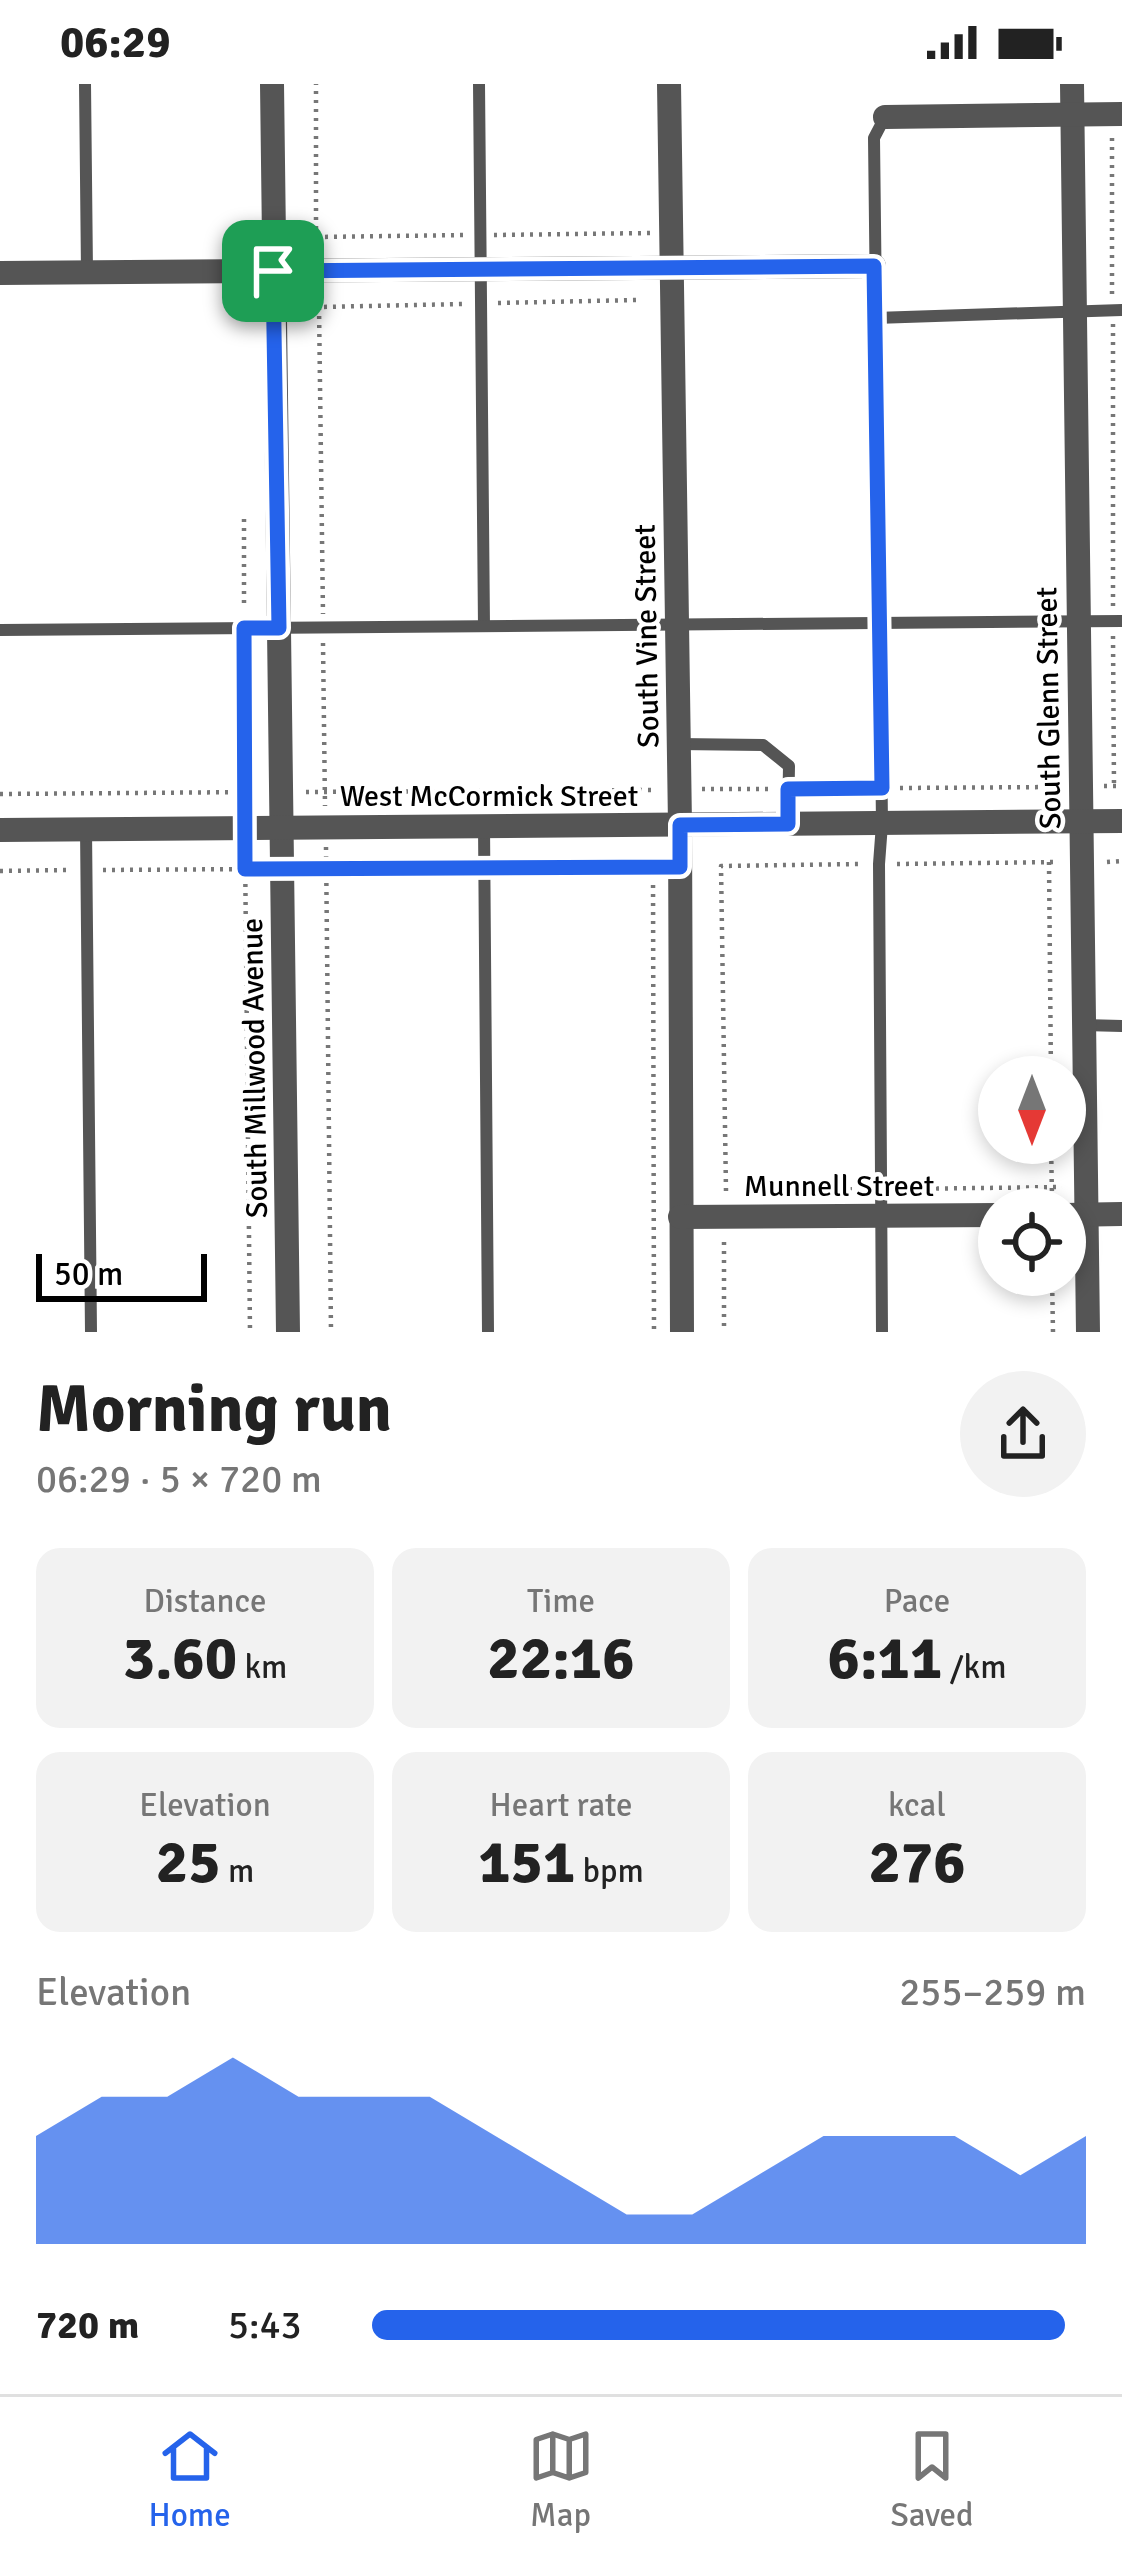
<!DOCTYPE html>
<html lang="en">
<head>
<meta charset="utf-8">
<style>
	:root { --surface:#fff; --page:#f2f2f2; --text:#222; --muted:#767676; --line:#e0e0e0; --accent:#2563eb }
	body { margin:0; font-family:Signika,sans-serif; background:var(--page); color:var(--text); height:100vh; display:flex; flex-direction:column; font-size:45px; white-space:nowrap }
	* { box-sizing:border-box; margin:0 }
	p { font-size:39px; color:var(--muted) }
	.icon { flex:none; width:66px; height:66px; fill:none; stroke:currentColor; stroke-width:2; stroke-linecap:round; stroke-linejoin:round }
	.map { position:relative; height:1248px; overflow:hidden }
	.drawer { display:flex; flex-direction:column; background:var(--surface); flex:1 }
	.drawer>* { flex:none }
	.needle { width:78px; rotate:180deg }
	.fabs { position:absolute; left:978px; top:972px; display:grid; gap:24px }
	.fabs a { display:grid; place-items:center; width:108px; height:108px; border-radius:50%; background:var(--surface); box-shadow:0 6px 18px #0003; font-size:60px }
	.scale { position:absolute; left:36px; bottom:30px; width:171px; box-sizing:border-box; padding-left:12px; border:6px solid #000; border-top:0; font-size:33px; line-height:42px; white-space:nowrap; color:#000; -webkit-text-stroke:9px #fff; paint-order:stroke }
	.pin { position:absolute; display:grid; place-items:center; width:102px; height:102px; color:#fff; margin:-51px; border-radius:24px; box-shadow:0 6px 18px #0006 }
	.round { display:grid; place-items:center; flex:none; width:126px; height:126px; border-radius:63px; background:var(--page) }
	.overview { display:flex; align-items:center; justify-content:space-between; height:204px; padding:0 36px }
	h1 { font-size:66px; font-weight:700; line-height:90px }
	.figures { display:grid; grid-template-columns:repeat(3,1fr); gap:18px; height:204px; padding:12px 36px }
	.figures div { display:grid; align-content:center; border-radius:24px; background:var(--page); text-align:center }
	.figures b { font-size:60px; font-weight:700 }
	.figures small { font-size:33px; font-weight:400 }
	.figures p { font-size:33px }
	.chart { height:336px; padding:24px 36px }
	.chart p { display:flex; justify-content:space-between }
	.chart svg { width:100%; height:216px; margin-top:12px; fill:var(--accent); opacity:.7 }
	ul { padding:0 36px; list-style:none; font-size:39px }
	li { display:grid; grid-template-columns:192px 144px 1fr; align-items:center; height:90px }
	li i { height:30px; border-radius:15px; background:var(--accent) }
	.status { display:flex; justify-content:space-between; align-items:center; height:84px; padding:0 60px; background:var(--surface); direction:ltr }
	.status svg { height:33px; fill:currentColor }
	.tab-bar { display:flex; justify-content:space-around; align-items:center; height:168px; border-top:3px solid var(--line); background:var(--surface); font-size:33px; color:var(--muted) }
	.tab-bar a { display:grid; justify-items:center; gap:6px }
	.tab-bar .on { color:var(--accent) }
	.map>svg:first-child { display:block }
	.lines { fill:none; stroke-linecap:round; stroke-linejoin:round }
	.path { stroke:#777; stroke-width:4.5; stroke-dasharray:3 6; stroke-linecap:butt }
	.service { stroke:#555; stroke-width:12 }
	.minor { stroke:#555; stroke-width:24 }
	.tertiary { stroke:#555; stroke-width:24 }
	.route-casing { stroke:#fff; stroke-width:24 }
	.route { stroke:#2563eb; stroke-width:15 }
	.labels { text-anchor:middle; dominant-baseline:central; stroke-width:9; stroke-linejoin:round; paint-order:stroke }
	.street-label { font-size:30px; fill:#000; stroke:#fff }
</style>
</head>
<body>
<div class="status"><b>06:29</b><svg viewBox="0 0 49 12"><path d="M0 12V9h3v3zM5 12V6h3v6zM10 12V3h3v9zM15 12V0h3v12zM26 1h20v11H26zM47 4h2v5h-2z"/></svg></div>
<div class="map">
<svg width="1122" height="1248" viewBox="0 0 1122 1248">
	<rect width="100%" height="100%" fill="#fff"/>
	<g class="lines">
		<g class="path">
			<path d="M 1112,54 L 1112,211"/>
			<path d="M 494,151 L 651,149"/>
			<path d="M 316,153 L 465,151"/>
			<path d="M 316,163 L 316,0"/>
			<path d="M 318,210 L 319,223 L 462,220"/>
			<path d="M 498,219 L 636,216"/>
			<path d="M 319,223 L 323,530"/>
			<path d="M 1113,240 L 1113,523"/>
			<path d="M 244,435 L 244,525"/>
			<path d="M 1113,552 L 1114,702"/>
			<path d="M 323,559 L 325,722"/>
			<path d="M 244,560 L 244,723"/>
			<path d="M 1104,702 L 1122,702"/>
			<path d="M 900,704 L 1056,703"/>
			<path d="M 702,705 L 774,705"/>
			<path d="M 804,705 L 864,704"/>
			<path d="M 306,708 L 654,706"/>
			<path d="M 0,710 L 258,708"/>
			<path d="M 326,763 L 331,1248"/>
			<path d="M 245,764 L 250,1248"/>
			<path d="M 1049,778 L 1051,993"/>
			<path d="M 1107,778 L 1122,777"/>
			<path d="M 897,780 L 1059,778"/>
			<path d="M 653,783 L 654,1248"/>
			<path d="M 499,784 L 655,783"/>
			<path d="M 307,785 L 469,784"/>
			<path d="M 103,786 L 259,785"/>
			<path d="M 0,787 L 67,786"/>
			<path d="M 1051,1059 L 1052,1113"/>
			<path d="M 900,1105 L 1062,1103"/>
			<path d="M 726,1107 L 721,782 L 861,780"/>
			<path d="M 750,1107 L 864,1105"/>
			<path d="M 724,1158 L 724,1248"/>
			<path d="M 1052,1191 L 1053,1248"/>
		</g>
		<g class="service">
			<path d="M 85,0 L 87,188"/>
			<path d="M 479,0 L 484,542"/>
			<path d="M 875,234 L 1122,226"/>
			<path d="M 0,546 L 1122,537"/>
			<path d="M 678,660 L 763,661 L 789,682 L 788,739"/>
			<path d="M 484,742 L 488,1248"/>
			<path d="M 86,745 L 91,1248"/>
			<path d="M 1083,941 L 1122,942"/>
			<path d="M 882,1248 L 879,780 L 882,740 L 874,54 L 885,33"/>
		</g>
		<g class="minor">
			<path d="M 272,0 L 288,1248"/>
			<path d="M 669,0 L 680,741 L 682,1248"/>
			<path d="M 1072,0 L 1088,1248"/>
			<path d="M 885,33 L 1122,30"/>
			<path d="M 0,189 L 874,182"/>
			<path d="M 1065,1131 L 1122,1130"/>
			<path d="M 680,1133 L 999,1131"/>
		</g>
		<path class="tertiary" d="M 0,746 L 1122,737"/>
	</g>
	<g class="lines">
		<g class="route-casing">
			<path id="route" d="M 874,182 L 882,704 L 788,705 L 788,740 L 680,741 L 680,783 L 245,785 L 244,544 L 279,544 L 273,187 Z"/>
		</g>
		<use href="#route" class="route"/>
	</g>
	<g class="labels">
		<g class="street-label">
			<text transform="translate(647 552) rotate(-91)">South Vine Street</text>
			<text transform="translate(1049 624) rotate(-91)">South Glenn Street</text>
			<text x="489" y="712">West McCormick Street</text>
			<text transform="translate(255 984) rotate(-91)">South Millwood Avenue</text>
			<text x="839" y="1102">Munnell Street</text>
		</g>
	</g>
</svg>
<div class="fabs">
<a><svg class="needle" viewBox="-14 -14 28 28"><path d="M0-13l5 13h-10z" fill="#e53935"/><path d="M0 13l5-13h-10z" fill="#767676"/></svg></a>
<a><svg class="icon" aria-label="locate" viewBox="0 0 24 24"><circle cx="12" cy="12" r="6"/><path d="M12 2v4M12 18v4M2 12h4M18 12h4"/></svg></a>
</div>
<div class="scale">50 m</div>
<div class="pin" style="left:273px;top:187px;background:#1e9e55"><svg class="icon" aria-label="arrive" viewBox="0 0 24 24"><path d="M6 21V4h12l-3 4 3 4H6"/></svg></div>
</div>
<section class="drawer">
<div class="overview"><div><h1>Morning run</h1><p>06:29 · 5 × 720 m</p></div><a class="round"><svg class="icon" aria-label="share" viewBox="0 0 24 24"><path d="M12 15V3M7 8l5-5 5 5M5 13v7h14v-7"/></svg></a></div>
<div class="figures">
<div><p>Distance</p><b>3.60<small> km</small></b></div>
<div><p>Time</p><b>22:16</b></div>
<div><p>Pace</p><b>6:11<small> /km</small></b></div>
</div>
<div class="figures">
<div><p>Elevation</p><b>25<small> m</small></b></div>
<div><p>Heart rate</p><b>151<small> bpm</small></b></div>
<div><p>kcal</p><b>276</b></div>
</div>
<div class="chart"><p><span>Elevation</span>255–259 m</p>
<svg viewBox="0 0 160 44" preserveAspectRatio="none"><path d="M0 44V22L10 14L20 14L30 6L40 14L50 14L60 14L70 22L80 30L90 38L100 38L110 30L120 22L130 22L140 22L150 30L160 22V44z"/></svg>
</div>
<ul>
<li><b>720 m</b>5:43<i style="width:97%"></i></li>
</ul>
</section>
<nav class="tab-bar">
<a class="on"><svg class="icon" aria-label="home" viewBox="0 0 24 24"><path d="M3 11l9-7 9 7M6 9v11h12V9"/></svg>Home</a>
<a><svg class="icon" aria-label="map" viewBox="0 0 24 24"><path d="M3 6l6-2 6 2 6-2v14l-6 2-6-2-6 2zM9 4v14M15 6v14"/></svg>Map</a>
<a><svg class="icon" aria-label="saved" viewBox="0 0 24 24"><path d="M7 4h10v16l-5-4-5 4z"/></svg>Saved</a>
</nav>
</body>
</html>
